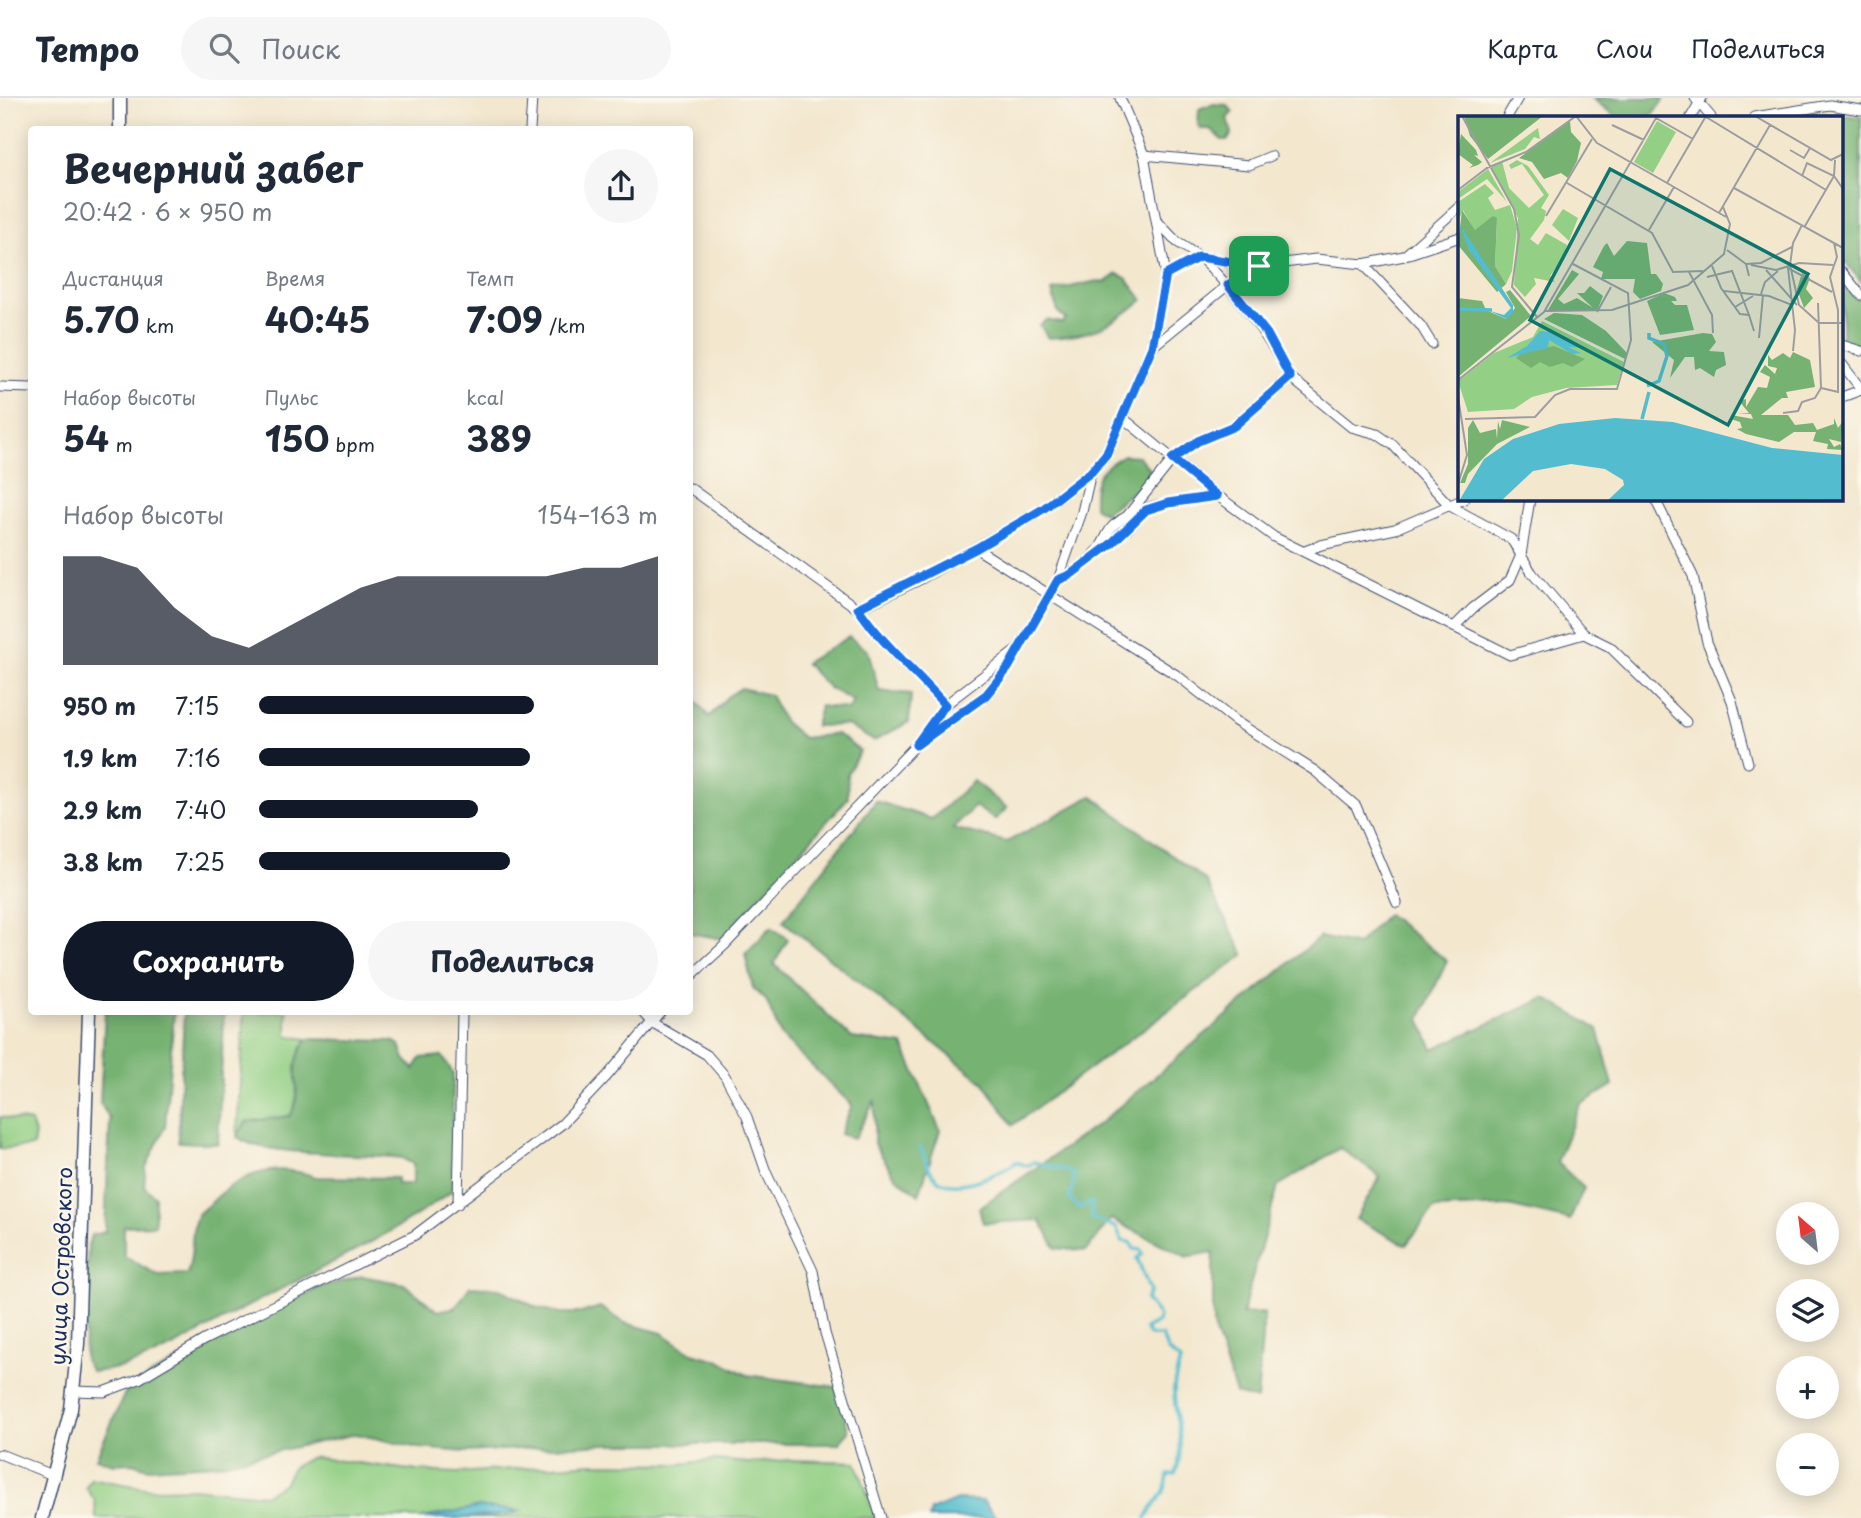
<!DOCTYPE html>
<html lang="ru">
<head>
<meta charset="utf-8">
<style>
	:root { --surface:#fff; --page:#f6f6f7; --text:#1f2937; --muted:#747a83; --line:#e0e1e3; --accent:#111827 }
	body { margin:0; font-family:"Playpen Sans",sans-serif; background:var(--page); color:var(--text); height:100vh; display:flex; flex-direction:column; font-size:26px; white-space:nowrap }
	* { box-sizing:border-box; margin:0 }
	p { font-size:23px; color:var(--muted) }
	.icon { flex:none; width:38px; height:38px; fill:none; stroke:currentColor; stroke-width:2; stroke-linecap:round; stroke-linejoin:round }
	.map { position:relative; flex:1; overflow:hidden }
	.panel { position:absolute; left:28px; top:28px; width:665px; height:889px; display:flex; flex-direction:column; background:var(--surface); border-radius:7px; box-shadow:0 4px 18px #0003 }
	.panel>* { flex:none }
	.needle { width:46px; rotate:332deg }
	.fabs { position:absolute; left:1776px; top:1104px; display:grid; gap:14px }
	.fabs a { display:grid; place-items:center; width:63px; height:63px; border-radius:50%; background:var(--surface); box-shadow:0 4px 18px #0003; font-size:35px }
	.pin { position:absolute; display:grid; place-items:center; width:60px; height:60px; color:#fff; margin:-30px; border-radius:14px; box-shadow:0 4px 10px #0006 }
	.round { display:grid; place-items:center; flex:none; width:74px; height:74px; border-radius:37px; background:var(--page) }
	.head { display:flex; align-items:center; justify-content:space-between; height:119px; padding:0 35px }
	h1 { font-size:38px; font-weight:700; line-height:52px }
	.stats { display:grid; grid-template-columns:repeat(3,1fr); gap:10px; height:119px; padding:7px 35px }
	.stats div { display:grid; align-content:center }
	.stats b { font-size:35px; font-weight:700 }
	.stats small { font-size:19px; font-weight:400 }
	.stats p { font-size:19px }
	.chart { height:196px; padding:14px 35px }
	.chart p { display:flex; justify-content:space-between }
	.chart svg { width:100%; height:126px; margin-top:7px; fill:var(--accent); opacity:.7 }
	.primary-button { display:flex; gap:14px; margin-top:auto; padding:14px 35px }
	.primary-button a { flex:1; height:80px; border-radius:42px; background:var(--accent); color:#fff; font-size:28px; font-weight:700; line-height:80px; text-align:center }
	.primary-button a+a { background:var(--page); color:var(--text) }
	ul { padding:0 35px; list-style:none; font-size:23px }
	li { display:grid; grid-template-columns:112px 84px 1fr; align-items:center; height:52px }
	li i { height:18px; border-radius:9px; background:var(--accent) }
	header { display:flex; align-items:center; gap:42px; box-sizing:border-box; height:98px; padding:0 35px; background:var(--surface); border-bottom:2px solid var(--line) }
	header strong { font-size:33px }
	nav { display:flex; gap:38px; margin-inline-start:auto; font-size:24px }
	.search { width:490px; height:63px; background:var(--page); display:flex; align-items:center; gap:18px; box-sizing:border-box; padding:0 24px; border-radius:38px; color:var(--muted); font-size:26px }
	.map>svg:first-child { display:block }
	.green { fill:#93cf84; stroke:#577f71; stroke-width:2 }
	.forest { fill:#76b272; stroke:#487068; stroke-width:2 }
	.water { fill:#53bdcf; stroke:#377696; stroke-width:2 }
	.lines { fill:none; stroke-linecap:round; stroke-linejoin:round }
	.stream { stroke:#53bdcf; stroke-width:3.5 }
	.minor-casing { stroke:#3b4b6f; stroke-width:11 }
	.secondary-casing { stroke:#3b4b6f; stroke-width:15 }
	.minor { stroke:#fff; stroke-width:9 }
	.secondary { stroke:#fff; stroke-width:12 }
	.route-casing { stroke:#fff; stroke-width:14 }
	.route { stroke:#1a73e8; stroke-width:9 }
	.labels { text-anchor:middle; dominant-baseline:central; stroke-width:5; stroke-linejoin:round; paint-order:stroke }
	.street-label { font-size:21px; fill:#1b2f5e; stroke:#fbf7ec }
	.inset-river { fill:none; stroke:#53bdcf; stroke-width:3.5 }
	.inset-road { fill:none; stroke:#9d9da1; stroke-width:2 }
	.view { fill:#0f766e; fill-opacity:0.15; stroke:#0f766e; stroke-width:3.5 }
	.inset-edge { fill:none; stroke:#1b2f5e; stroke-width:3.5 }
</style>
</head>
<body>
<header>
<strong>Tempo</strong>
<div class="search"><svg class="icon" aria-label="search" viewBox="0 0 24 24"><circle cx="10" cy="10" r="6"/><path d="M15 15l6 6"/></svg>Поиск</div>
<nav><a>Карта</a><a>Слои</a><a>Поделиться</a></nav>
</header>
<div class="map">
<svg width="1861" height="1420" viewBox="0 0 1861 1420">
	<rect width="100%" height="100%" fill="#fbf7ec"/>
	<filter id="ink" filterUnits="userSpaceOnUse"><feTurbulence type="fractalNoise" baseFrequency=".0143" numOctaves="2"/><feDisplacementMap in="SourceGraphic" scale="14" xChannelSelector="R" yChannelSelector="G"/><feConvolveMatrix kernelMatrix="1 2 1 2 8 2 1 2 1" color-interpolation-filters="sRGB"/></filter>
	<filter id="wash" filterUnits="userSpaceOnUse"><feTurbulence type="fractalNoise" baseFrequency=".00686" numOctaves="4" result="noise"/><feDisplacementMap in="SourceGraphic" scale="28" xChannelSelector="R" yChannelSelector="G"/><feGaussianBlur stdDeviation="1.57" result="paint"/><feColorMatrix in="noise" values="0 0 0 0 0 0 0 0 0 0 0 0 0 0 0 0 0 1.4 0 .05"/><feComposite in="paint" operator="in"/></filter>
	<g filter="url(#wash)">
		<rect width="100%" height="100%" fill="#f3e7ce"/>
		<g class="green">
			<path d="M 244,914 L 287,914 L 287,938 L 308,941 C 287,967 306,993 290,1018 L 246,1024 L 237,1038 Z"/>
			<path d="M 0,1019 L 31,1024 L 35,1036 L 33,1048 L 0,1051 Z"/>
			<path d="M 311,1359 L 418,1373 L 458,1375 L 593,1365 L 680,1366 L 716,1362 L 749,1365 L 791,1362 L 856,1364 L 876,1420 L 96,1420 L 95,1403 L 86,1389 L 91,1380 L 150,1391 L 193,1390 L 264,1397 L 285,1385 L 292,1370 Z"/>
		</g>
		<g class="forest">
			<path d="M 1592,0 L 1665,0 L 1650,19 L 1616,19 Z"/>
			<path d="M 1212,6 L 1227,7 L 1233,14 L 1227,20 L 1232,35 L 1228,42 L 1222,42 L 1210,31 L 1201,31 L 1198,28 L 1199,11 Z"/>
			<path d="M 1809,14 L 1861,19 L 1861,184 L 1842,160 L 1842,19 L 1808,19 Z"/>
			<path d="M 1117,176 L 1126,180 L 1143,202 C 1110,228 1090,239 1048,240 L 1040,227 L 1047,222 L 1062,225 L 1066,221 L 1058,214 L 1052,193 L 1097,183 L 1104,185 Z"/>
			<path d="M 1842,181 L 1861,204 L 1861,249 L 1842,242 Z"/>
			<path d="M 1124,357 L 1138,358 L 1155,377 L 1104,415 L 1094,409 C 1093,379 1098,372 1124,357 Z"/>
			<path d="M 849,539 L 868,553 L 879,593 L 911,596 L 909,624 L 874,643 L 847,627 L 815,628 L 820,608 L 849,611 L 853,603 L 829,590 L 805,565 Z"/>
			<path d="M 741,590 L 770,597 L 784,624 L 803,640 L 837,636 L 860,653 L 847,676 L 848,700 L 722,841 L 690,835 L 690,596 L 709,619 L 727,599 Z"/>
			<path d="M 973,683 L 1007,710 L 995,722 L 975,708 L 953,730 L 1007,744 L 1092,698 L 1205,782 L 1244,857 L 1013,1027 L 984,985 L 783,823 L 876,703 L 932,721 Z"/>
			<path d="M 1387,816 L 1447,863 L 1420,921 L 1433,951 L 1545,900 L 1598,931 L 1613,987 L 1580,1007 L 1557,1064 L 1584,1090 L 1570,1122 L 1508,1108 L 1434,1111 L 1406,1147 L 1356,1121 L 1380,1079 L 1340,1050 L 1278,1088 L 1242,1216 L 1264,1215 L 1257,1302 L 1236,1296 L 1213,1228 L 1213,1154 L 1187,1159 L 1111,1121 L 1086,1153 L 1056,1150 L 1040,1122 L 983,1125 L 979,1110 L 1100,1025 L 1320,839 L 1357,847 Z"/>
			<path d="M 771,829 L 788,841 L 774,866 L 852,940 L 903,947 L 940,1032 L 919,1097 L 895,1078 L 874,1046 L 875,1002 L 854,1041 L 840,1036 L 852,1007 L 781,938 L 766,902 L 753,890 L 745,856 Z"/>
			<path d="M 105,914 L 174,914 L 165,1029 L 146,1069 L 144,1088 L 155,1099 L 155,1127 L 124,1128 L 124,1158 L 158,1177 L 187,1176 C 195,1157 189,1133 197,1118 C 200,1113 208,1108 213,1103 C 242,1074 275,1064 316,1079 L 397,1080 L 397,1086 L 413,1086 L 413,1066 L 402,1060 C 370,1055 255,1059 237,1038 L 246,1024 L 290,1018 C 307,991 283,972 308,941 L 392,943 L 400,947 L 405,961 L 414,971 L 421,960 L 442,958 L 453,975 L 452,1093 C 390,1139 316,1172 248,1208 C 198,1233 150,1270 92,1274 L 84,1262 L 88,1148 L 91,1137 L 105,1134 L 110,1021 L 100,1005 Z"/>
			<path d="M 184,914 L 224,914 L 218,1046 L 178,1044 Z"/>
			<path d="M 362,1178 L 404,1186 L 438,1213 L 456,1209 L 470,1188 L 499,1190 L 535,1209 L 559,1215 L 581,1215 L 600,1209 L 625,1225 L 662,1235 L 692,1255 L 718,1262 L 747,1277 L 836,1289 L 849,1334 L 838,1346 L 605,1346 L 466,1354 L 419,1350 L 356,1336 L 217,1366 L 148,1370 L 132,1365 L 113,1366 L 96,1360 L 125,1295 L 150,1277 L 231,1234 L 260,1223 L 290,1203 L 323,1188 Z"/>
		</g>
		<g class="water">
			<path d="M 957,1402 L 983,1403 L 997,1420 L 929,1420 L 931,1413 Z"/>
			<path d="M 479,1409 L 520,1413 C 506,1420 443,1420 422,1420 Z"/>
		</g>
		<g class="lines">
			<path class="stream" d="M 920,1049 C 925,1059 928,1072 935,1079 C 951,1097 1002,1076 1016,1064 L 1027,1068 L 1034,1064 L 1070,1073 L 1075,1078 L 1069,1101 L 1079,1110 L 1092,1104 L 1092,1121 L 1116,1129 L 1122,1143 L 1130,1144 L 1134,1151 L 1141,1152 L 1143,1156 L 1137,1160 L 1150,1193 L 1146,1202 L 1159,1218 L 1158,1224 L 1145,1231 L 1150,1238 L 1162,1238 L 1167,1252 L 1180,1263 C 1178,1272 1174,1282 1174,1291 C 1174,1321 1187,1346 1175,1376 L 1168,1377 C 1164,1403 1157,1399 1146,1420"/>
		</g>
	</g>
	<g filter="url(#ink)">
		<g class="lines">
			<g class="minor-casing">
				<g id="minor">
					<path d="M 1695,0 L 1711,19"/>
					<path d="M 1507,19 L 1518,0"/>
					<path d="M 1691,19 L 1702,0"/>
					<path d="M 1754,19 L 1830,7 L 1861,12"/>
					<path d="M 530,32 L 532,0"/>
					<path d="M 1144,57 L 1249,67 L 1271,58"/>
					<path d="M 1159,125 L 1177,144 L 1200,159 L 1259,168 L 1316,161 L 1363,166 L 1421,228 L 1432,246"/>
					<path d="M 1409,156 L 1460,139"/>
					<path d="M 1363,166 L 1404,158 L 1460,108"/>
					<path d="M 1842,174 L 1861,197"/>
					<path d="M 1166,177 L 1200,159 C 1237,195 1265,233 1290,279"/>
					<path d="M 1842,247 L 1861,253"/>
					<path d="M 1152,249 L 1228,187 L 1259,168"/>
					<path d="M 1842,266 L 1861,291"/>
					<path d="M 0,289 L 32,290"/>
					<path d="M 1842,299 L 1861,292"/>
					<path d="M 1123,320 L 1218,398 L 1274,439 L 1510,557 L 1584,536 L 1610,549 L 1686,624"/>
					<path d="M 690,390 L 858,511 L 921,481 L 1043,411 L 1091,374 L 1107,355 L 1152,249 L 1166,177 L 1144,57 L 1120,0"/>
					<path d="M 1655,401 L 1693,478 L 1707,544 L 1732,603 L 1748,665"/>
					<path d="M 1128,417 L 1173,361 L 1197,343 L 1234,328 L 1290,279 L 1351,329 L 1377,336 L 1393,347 L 1450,408 L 1511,441 L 1532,475 L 1584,536"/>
					<path d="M 977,451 L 1178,578 L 1235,623 L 1315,673 L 1356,708 L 1397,805"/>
					<path d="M 1100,452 L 1128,431 L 1145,413"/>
					<path d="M 1305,453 L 1321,447 L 1395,431 L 1464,401"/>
					<path d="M 1058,482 C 1073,476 1091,463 1100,449 C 1105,442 1108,432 1114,427 C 1140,404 1185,403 1218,398"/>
					<path d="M 858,511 C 882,546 916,574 945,607"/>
					<path d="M 1454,529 L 1473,510 L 1510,482 L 1521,457 L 1530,401"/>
					<path d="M 923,642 L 986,597 L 1016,555"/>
					<path d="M 690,879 L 725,847 L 916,647 L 945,607 L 1018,551 L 1058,482 L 1082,414 L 1091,374"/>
					<path d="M 643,914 L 653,925 L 707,957 L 725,978 L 747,1019 L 766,1074 L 813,1173 L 825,1235 L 881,1420"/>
					<path d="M 458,1106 L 462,914"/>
					<path d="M 73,1293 L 104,1294 L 139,1281 L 204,1242 L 415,1137 L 562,1026 L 608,977 L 660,914"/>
					<path d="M 0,1356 L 55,1378"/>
				</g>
			</g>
			<g class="secondary-casing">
				<g id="secondary">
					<path d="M 120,32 L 120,0"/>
					<path d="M 42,1420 L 71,1311 L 78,1246 L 89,914"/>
				</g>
			</g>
			<use href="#minor" class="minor"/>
			<use href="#secondary" class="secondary"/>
		</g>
	</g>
	<g class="lines" filter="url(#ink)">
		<g class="route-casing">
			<path id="route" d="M 1199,159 L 1259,168 L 1228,187 L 1267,236 L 1290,279 L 1234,328 L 1198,343 L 1172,361 L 1217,398 L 1168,405 L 1146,412 L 1111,446 L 1070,477 L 1058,482 L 1008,570 L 986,597 L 916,647 L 945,607 C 916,574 882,546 858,510 L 977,450 L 1043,411 L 1091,374 L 1107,355 L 1152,249 L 1166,177 Z"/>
		</g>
		<use href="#route" class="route"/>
	</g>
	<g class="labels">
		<g class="street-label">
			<text transform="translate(60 1168) rotate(-88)">улица Островского</text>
		</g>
	</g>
	<g transform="translate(1458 18)">
		<rect width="385" height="385" fill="#f3e7ce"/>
		<path d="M 199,5 L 218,16 L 195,57 L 176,46 ZM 80,12 L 82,23 L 76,21 L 67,33 L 32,47 ZM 59,44 L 70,50 L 91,79 L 83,92 L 88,95 L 86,104 L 72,123 L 80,129 L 88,117 L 109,129 L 105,143 L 92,160 L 97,166 L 76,162 L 78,168 L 67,181 L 56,169 L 60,102 L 33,51 L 44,45 L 51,72 L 71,92 L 86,79 L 64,48 L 53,53 L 51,49 ZM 30,53 L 49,86 L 29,63 L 0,83 L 0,76 ZM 27,68 L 36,77 L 30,82 L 37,94 L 52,89 L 59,112 L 54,155 L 48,168 L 37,150 L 39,102 L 17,115 L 5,94 L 0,106 L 0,86 ZM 105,93 L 120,102 L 111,125 L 94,109 ZM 84,205 L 166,246 L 159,269 L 108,272 L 74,281 L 56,293 L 10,296 L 0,265 L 36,237 L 75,221 Z" fill="#93cf84"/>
		<path d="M 6,0 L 85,0 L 30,43 L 12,20 ZM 112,5 L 113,16 L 123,27 L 119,45 L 110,62 L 103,57 L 86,63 L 74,46 L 61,42 ZM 3,18 L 18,34 L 20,40 L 16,39 L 24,46 L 20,49 L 11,52 L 15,49 L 0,38 ZM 4,94 L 17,114 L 35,100 L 39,102 L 37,150 L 48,168 L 39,176 L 0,129 ZM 169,125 L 189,127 L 193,158 L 198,158 L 205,168 L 203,175 L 182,183 L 175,176 L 177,163 L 143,163 L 145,156 L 135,151 L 146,130 L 149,127 L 156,140 ZM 114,154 L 121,158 L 100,183 L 106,188 L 119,182 L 135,192 L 119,177 L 126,177 L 132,170 L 145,180 L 139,195 L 90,194 ZM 344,157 L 352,162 L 348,173 L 355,182 L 346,192 L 339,173 ZM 52,174 L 73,200 L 0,261 L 0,182 L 24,185 L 28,194 L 48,203 L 57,192 L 48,176 ZM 206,177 L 217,181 L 219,185 L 213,185 L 217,189 L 229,189 L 236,214 L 202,219 L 189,185 ZM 96,197 L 124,199 L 148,215 L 169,237 L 167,243 L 86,203 ZM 245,217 L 254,218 L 258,226 L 251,235 L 266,236 L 268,249 L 258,254 L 256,261 L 242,252 L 237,254 L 236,241 L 227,241 L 212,262 L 216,244 L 194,226 ZM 96,230 L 127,243 L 114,251 L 105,247 L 92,251 L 82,246 L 73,252 L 58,242 L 64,236 ZM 335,236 L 352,244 L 357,271 L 328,276 L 330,282 L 324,282 L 303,299 L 330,299 L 337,309 L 355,307 L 359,314 L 376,308 L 376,302 L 380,312 L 385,305 L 383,326 L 371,323 L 376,331 L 382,328 L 385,334 L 369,333 L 370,328 L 355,325 L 358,316 L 336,316 L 321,326 L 288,318 L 279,313 L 284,312 L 282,306 L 273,303 L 273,299 L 295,303 L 293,298 L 279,297 L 291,297 L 281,285 L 288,283 L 288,291 L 300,271 L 309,272 L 312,261 L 302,256 L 307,249 L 317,258 L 319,252 L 310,250 L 310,239 L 314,244 L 325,237 L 332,242 ZM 15,304 L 22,317 L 38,313 L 39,323 L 40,305 L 42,313 L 44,304 L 72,311 L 39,328 L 10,358 L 7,367 L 2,367 L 10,348 L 10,312 Z" fill="#76b272"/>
		<path d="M 2,109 L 55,189 L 55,197 L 48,203 L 32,195 L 46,199 L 53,192 L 11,134 ZM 82,215 L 91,216 L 128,232 L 110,231 L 123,237 L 114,238 L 91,224 L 90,232 L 49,242 L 69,230 ZM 157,302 L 215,306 L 314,332 L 385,339 L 385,385 L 149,385 L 166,369 L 165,364 L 147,353 L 113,348 L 75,355 L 43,385 L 1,385 L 26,343 L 55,323 L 101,308 Z" fill="#53bdcf"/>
		<path class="inset-river" d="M 0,193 L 34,194M 189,270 L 201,265 L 209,240 L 206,228 L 191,222 L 191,217M 184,303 L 191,276"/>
		<path class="inset-road" d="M 4,0 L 56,93 L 61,119 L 54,171 L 79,201M 118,0 L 139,27 L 209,67 L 248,0M 297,0 L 373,44 L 385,38M 248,1 L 368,74M 154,9 L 186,24M 332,34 L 346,42 L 352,32M 344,60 L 349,47 L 376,60 L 385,73M 109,67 L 194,117 L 215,156 L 245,155M 209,67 L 268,101M 276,72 L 385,132M 0,74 L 29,52 L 68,36 L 118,0M 261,97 L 312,9M 88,100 L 134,23M 344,109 L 335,127 L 332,149 L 341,189 L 361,207 L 385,207M 347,110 L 376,60 L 377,44M 191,114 L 216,71M 269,134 L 288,148 L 291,160M 288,148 L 303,147 L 334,131M 293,149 L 318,154 L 341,147 L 375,149M 254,150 L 263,172 L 282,198 L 291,199 L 296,215M 308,154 L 339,189M 231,156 L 254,199 L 255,217M 249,161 L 274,155 L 291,199M 266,175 L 311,180 L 334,189M 303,178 L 307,166 L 320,155M 360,187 L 363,272M 277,191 L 295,180M 87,195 L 154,194 L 230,169 L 266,138 L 272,108 L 265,91M 139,196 L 153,171M 301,222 L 305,179M 335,235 L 337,214 L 330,152 L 374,176M 0,264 L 86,196 L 198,2 L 235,23M 0,281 L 9,339 L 0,368M 325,297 L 340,295 L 344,286 L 357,282 L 363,272 L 380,276 L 380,194 L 372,161 L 379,141 L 376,127M 7,303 L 77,301 L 97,279 L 112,273 L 159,273 L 173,224 L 170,177 L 115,148"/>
		<path class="view" d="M 152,53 L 350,158 L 270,309 L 72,204 Z"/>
		<rect width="385" height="385" class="inset-edge"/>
	</g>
</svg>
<div class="fabs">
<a><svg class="needle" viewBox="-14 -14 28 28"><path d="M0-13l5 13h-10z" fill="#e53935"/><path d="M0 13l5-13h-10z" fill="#747a83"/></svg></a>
<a><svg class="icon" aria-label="layers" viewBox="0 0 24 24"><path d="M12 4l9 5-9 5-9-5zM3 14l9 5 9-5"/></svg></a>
<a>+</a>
<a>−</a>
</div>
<div class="pin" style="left:1259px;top:168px;background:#1e9e55"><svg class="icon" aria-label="arrive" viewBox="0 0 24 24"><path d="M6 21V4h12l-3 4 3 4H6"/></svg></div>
<section class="panel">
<div class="head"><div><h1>Вечерний забег</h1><p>20:42 · 6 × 950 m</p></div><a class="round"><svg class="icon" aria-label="share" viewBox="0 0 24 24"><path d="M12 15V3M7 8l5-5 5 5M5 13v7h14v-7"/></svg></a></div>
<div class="stats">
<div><p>Дистанция</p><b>5.70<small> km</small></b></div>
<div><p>Время</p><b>40:45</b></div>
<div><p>Темп</p><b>7:09<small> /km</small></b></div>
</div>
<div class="stats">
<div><p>Набор высоты</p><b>54<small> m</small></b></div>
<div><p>Пульс</p><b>150<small> bpm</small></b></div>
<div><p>kcal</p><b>389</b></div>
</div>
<div class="chart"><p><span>Набор высоты</span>154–163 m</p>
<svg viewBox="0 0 160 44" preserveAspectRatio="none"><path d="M0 44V6L10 6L20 10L30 24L40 34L50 38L60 31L70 24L80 17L90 13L100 13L110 13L120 13L130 13L140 10L150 10L160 6V44z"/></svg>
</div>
<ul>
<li><b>950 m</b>7:15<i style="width:69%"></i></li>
<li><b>1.9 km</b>7:16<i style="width:68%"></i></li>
<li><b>2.9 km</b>7:40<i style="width:55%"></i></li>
<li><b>3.8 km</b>7:25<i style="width:63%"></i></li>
</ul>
<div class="primary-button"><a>Сохранить</a><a>Поделиться</a></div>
</section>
</div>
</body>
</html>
